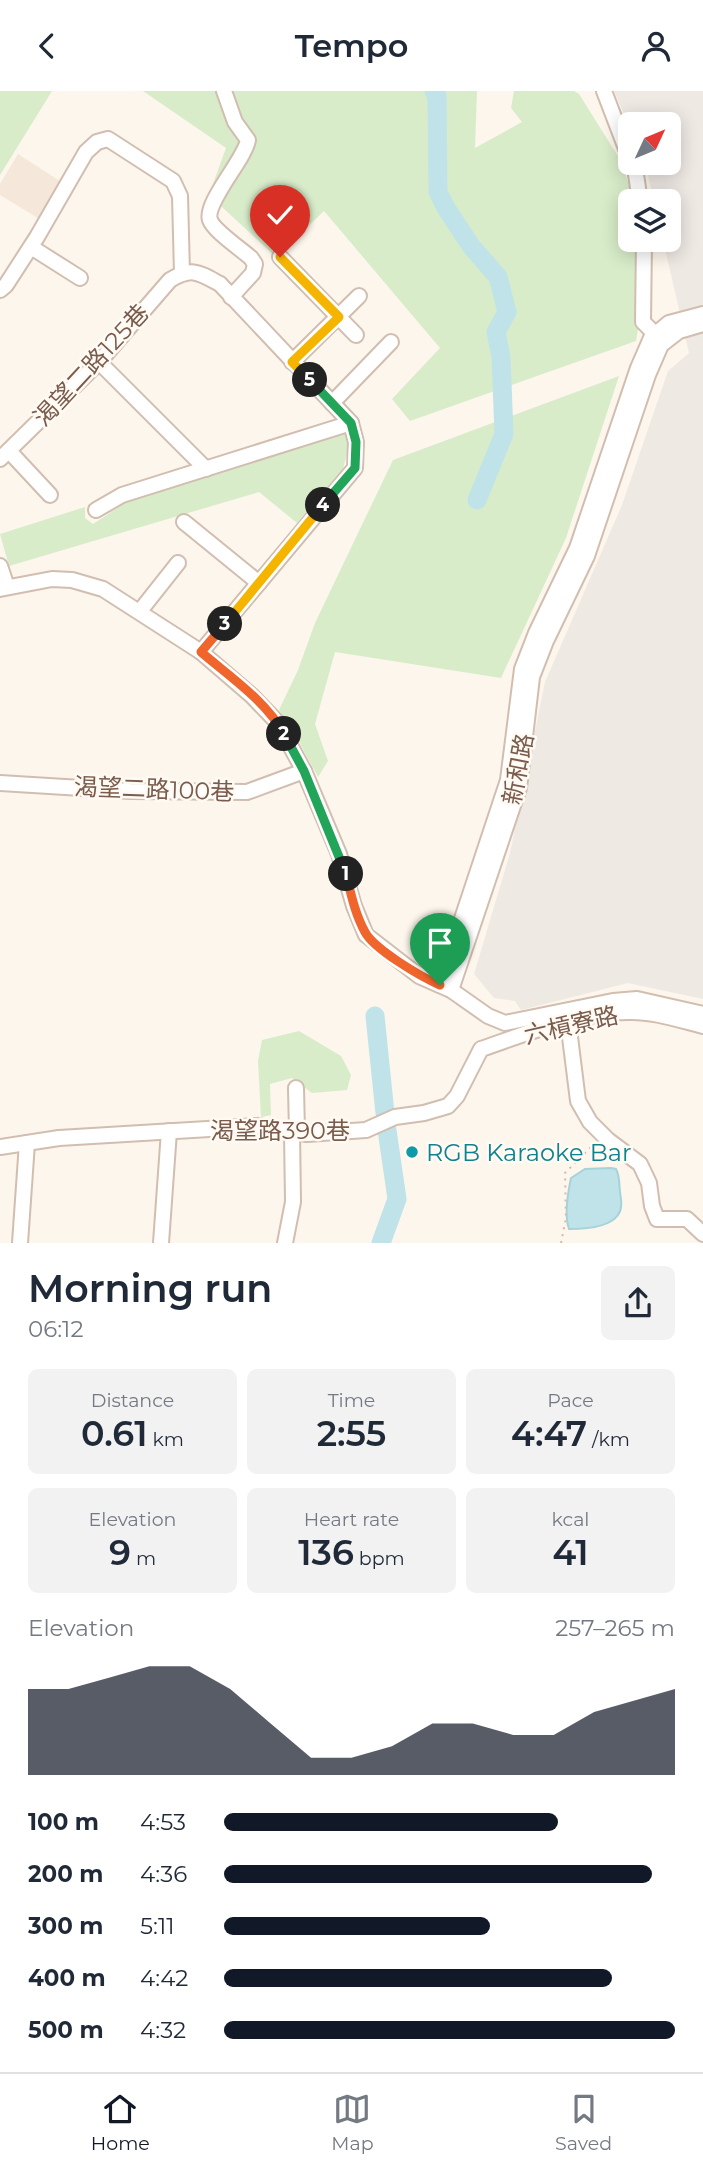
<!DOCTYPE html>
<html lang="en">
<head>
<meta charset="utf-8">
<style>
	:root { --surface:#fff; --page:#f2f2f3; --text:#1f2937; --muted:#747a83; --line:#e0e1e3; --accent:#111827 }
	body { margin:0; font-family:Montserrat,"Noto Sans TC",sans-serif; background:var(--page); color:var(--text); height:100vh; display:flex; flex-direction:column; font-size:26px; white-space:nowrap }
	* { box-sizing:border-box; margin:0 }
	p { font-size:23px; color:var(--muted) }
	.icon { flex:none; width:38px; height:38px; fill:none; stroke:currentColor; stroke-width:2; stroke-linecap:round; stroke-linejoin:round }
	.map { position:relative; height:1152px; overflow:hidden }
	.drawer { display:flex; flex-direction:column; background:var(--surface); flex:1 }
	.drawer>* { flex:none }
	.needle { width:46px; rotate:46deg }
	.controls { position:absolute; left:618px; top:21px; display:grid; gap:14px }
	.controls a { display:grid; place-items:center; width:63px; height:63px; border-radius:10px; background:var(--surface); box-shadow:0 4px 18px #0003; font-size:35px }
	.pin { position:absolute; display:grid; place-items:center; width:60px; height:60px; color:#fff; margin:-72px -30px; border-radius:50% 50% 50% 0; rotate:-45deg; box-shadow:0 0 7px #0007 }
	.pin .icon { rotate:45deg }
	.km { position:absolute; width:35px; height:35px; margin:-18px; border-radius:50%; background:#222; color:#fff; font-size:19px; line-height:35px; text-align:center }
	.round { display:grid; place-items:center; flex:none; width:74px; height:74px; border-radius:10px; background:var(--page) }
	.overview { display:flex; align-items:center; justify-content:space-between; height:119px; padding:0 28px }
	h1 { font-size:38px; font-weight:600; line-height:52px }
	.stats { display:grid; grid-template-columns:repeat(3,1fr); gap:10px; height:119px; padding:7px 28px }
	.stats div { display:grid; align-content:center; border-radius:10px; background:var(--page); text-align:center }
	.stats b { font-size:35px; font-weight:600 }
	.stats small { font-size:19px; font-weight:400 }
	.stats p { font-size:19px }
	.chart { height:196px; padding:14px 28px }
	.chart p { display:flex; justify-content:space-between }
	.chart svg { width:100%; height:126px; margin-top:7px; fill:var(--accent); opacity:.7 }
	ul { padding:0 28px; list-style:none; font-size:23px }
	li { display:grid; grid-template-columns:112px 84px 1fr; align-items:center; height:52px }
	li i { height:18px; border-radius:9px; background:var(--accent) }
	header { display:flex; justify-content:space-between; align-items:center; height:91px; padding:0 28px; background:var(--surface); font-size:32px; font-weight:600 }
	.menu { display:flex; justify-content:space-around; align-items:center; height:98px; border-top:2px solid var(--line); background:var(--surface); font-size:19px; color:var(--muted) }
	.menu a { display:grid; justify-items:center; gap:4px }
	.menu .active { color:var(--accent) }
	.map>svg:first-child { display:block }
	.residential { fill:#f5e8da }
	.industrial { fill:#efe9e4 }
	.green { fill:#d8ecc9 }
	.water { fill:#bfe3e8; stroke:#a5d3da; stroke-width:2 }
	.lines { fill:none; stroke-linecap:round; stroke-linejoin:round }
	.river { stroke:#bfe3e8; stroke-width:19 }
	.minor-casing { stroke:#d1beb0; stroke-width:18 }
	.path { stroke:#d9b8a5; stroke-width:2; stroke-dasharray:2 5; stroke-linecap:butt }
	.minor { stroke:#fff; stroke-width:14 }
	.split-1-casing { stroke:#fff; stroke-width:14 }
	.split-2-casing { stroke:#fff; stroke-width:14 }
	.split-3-casing { stroke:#fff; stroke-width:14 }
	.split-4-casing { stroke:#fff; stroke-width:14 }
	.split-5-casing { stroke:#fff; stroke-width:14 }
	.split-6-casing { stroke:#fff; stroke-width:14 }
	.split-1 { stroke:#f0652b; stroke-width:9 }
	.split-2 { stroke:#22a559; stroke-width:9 }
	.split-3 { stroke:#f0652b; stroke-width:9 }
	.split-4 { stroke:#f5b400; stroke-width:9 }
	.split-5 { stroke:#22a559; stroke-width:9 }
	.split-6 { stroke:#f5b400; stroke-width:9 }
	.culture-dot { fill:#0f9aa8; stroke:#fffaf3; stroke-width:2.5 }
	.labels { text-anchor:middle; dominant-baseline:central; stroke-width:5; stroke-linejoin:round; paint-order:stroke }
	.street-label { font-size:24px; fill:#7a5c4d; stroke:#fffaf3 }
	.culture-label { font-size:24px; fill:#0d838f; stroke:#fffaf3; text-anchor:start }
</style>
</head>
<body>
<header><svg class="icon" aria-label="back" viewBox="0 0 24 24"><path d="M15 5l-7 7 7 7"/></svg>Tempo<svg class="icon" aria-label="person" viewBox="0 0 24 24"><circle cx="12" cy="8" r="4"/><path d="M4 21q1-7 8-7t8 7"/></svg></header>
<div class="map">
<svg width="703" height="1152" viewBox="0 0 703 1152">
	<rect width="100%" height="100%" fill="#fdf6ec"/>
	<path class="residential" d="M 18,63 L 63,92 L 41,129 L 0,104 L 0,93 Z"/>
	<path class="industrial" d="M 614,0 L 703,0 L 703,908 L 628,892 L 521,919 L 515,910 L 494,907 L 474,883 L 510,762 L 545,591 L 622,414 L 668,280 L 689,262 L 663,149 L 668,149 L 668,110 L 654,110 L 645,72 L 668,72 L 668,33 L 630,33 L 630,37 Z"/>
	<g class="green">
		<path d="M 0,0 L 52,0 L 0,84 Z"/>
		<path d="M 143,0 L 477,0 L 475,57 L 522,31 L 511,17 L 514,0 L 574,0 L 579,3 L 621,70 L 634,110 L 630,110 L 630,149 L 639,149 L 641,221 L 636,250 L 410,330 L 392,308 L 440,257 L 324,120 L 276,166 L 209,104 L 226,57 Z"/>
		<path d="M 619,285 L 566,447 L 501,587 L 335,561 L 315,633 L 328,670 L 318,686 L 290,634 L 279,619 L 298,579 L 315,532 L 393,369 Z"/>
		<path d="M 346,342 L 348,360 L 343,378 L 297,432 L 259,401 L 9,475 L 0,443 L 85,416 L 85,427 L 93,433 L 130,409 Z"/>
		<path d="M 299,940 L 341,965 L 351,984 L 347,999 L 312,1002 L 292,987 L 270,993 L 271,1024 L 261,1026 L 258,970 L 262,949 Z"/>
	</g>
	<path class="water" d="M 611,1077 L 616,1078 C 620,1085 619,1093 620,1101 C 621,1108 623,1117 618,1124 C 609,1137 584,1138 569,1138 C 564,1124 568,1101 571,1087 L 585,1078 Z"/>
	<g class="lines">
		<g class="river">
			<path d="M 434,0 L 437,5 L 438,101 L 446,117 L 471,155 L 498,186 L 507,221 L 496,241 L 501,266 L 504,343 L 477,409"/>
			<path d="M 375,925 L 385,1022"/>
			<path d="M 381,1152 L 397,1108 L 387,1039"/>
		</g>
		<g class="minor-casing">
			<g id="minor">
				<path d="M 224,0 L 235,31 L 248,49 C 245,68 204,112 210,129 C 214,140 241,158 251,167 L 255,173 L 253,182 L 231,206"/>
				<path d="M 604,0 L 630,68"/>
				<path d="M 632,72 L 635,77 L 640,110"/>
				<path d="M 644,149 L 643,231 L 655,243"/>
				<path d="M 31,156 L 80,187"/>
				<path d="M 280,166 L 356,244"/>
				<path d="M 0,199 L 6,194 L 37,146 L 86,61 L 97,51 L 108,48 L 173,90 L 180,105 L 182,182"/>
				<path d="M 99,271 L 206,378"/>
				<path d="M 292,271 L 359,205"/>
				<path d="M 332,312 L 391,251"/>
				<path d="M 9,360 L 50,404"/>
				<path d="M 0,368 L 99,271 L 170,189 C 192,176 198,181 220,193 L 351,332 L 356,351 L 355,377 L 201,561"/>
				<path d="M 96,419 L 122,404 L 351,332"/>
				<path d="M 184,431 L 259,492"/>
				<path d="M 0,475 L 7,496"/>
				<path d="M 0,498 L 52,488 L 72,489 L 103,498 L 201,561 L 252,605 L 278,632 L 304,680 L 339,763 L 354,815 L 366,844 L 419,885 L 451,899 L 488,925 L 505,932 L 613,910 L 637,908 L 703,923"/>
				<path d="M 140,520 L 178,472"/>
				<path d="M 0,692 L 130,700 L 247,701 L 304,680"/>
				<path d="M 440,894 L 508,689 L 522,578 L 536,542 L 577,457 L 638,277 L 651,247 L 669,232 L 703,223"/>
				<path d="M 451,899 L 519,697 L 532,586 L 546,550 L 587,465 L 648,284 L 661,254 L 679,240 L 703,233"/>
				<path d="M 568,930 L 578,1010 L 590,1031 L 608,1049 L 640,1073 L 649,1092 L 652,1115 L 657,1128 L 687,1128 L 703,1143"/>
				<path d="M 296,997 L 297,1042"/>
				<path d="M 0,1056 L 59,1047 L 258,1035 L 307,1043 L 366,1039 L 395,1026 L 424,1022 L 448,1015 L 457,1005 L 481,958 C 528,942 578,921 628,921 C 653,920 679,929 703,935"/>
				<path d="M 20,1152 L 27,1052"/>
				<path d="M 161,1152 L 169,1040"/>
				<path d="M 285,1152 L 293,1111 L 292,1041"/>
			</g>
		</g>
		<path class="path" d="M 561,1152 L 566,1127 L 565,1082 L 595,1052"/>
		<use href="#minor" class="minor"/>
	</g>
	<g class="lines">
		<g class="split-1-casing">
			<path id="split-1" d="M 346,783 C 351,803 355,823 365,841 C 374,858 421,886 440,894"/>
		</g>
		<g class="split-2-casing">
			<path id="split-2" d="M 284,643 L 304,680 L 346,783"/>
		</g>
		<g class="split-3-casing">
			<path id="split-3" d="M 225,533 L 201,561 C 229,585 266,610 284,643"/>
		</g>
		<g class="split-4-casing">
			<path id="split-4" d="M 225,533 L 323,414"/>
		</g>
		<g class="split-5-casing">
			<path id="split-5" d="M 310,289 L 351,332 L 356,351 L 355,377 L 323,414"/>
		</g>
		<g class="split-6-casing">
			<path id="split-6" d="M 280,166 L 339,226 L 292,271 L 310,289"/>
		</g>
		<use href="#split-1" class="split-1"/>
		<use href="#split-2" class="split-2"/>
		<use href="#split-3" class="split-3"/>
		<use href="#split-4" class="split-4"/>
		<use href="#split-5" class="split-5"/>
		<use href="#split-6" class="split-6"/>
	</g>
	<circle class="culture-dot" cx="412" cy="1061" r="7"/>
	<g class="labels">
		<g class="street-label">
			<text transform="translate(91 274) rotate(-47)">渴望二路125巷</text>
			<text transform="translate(518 678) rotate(-79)">新和路</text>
			<text transform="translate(154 698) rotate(2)">渴望二路100巷</text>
			<text transform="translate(571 934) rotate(-13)">六槓寮路</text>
			<text x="280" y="1039">渴望路390巷</text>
		</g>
		<g class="culture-label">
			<text x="426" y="1061">RGB Karaoke Bar</text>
		</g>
	</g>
</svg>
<div class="controls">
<a><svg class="needle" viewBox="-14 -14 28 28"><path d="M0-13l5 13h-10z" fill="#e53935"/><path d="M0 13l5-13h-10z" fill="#747a83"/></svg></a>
<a><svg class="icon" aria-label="layers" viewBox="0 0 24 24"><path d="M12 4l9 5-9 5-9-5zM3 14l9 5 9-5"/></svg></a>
</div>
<div class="pin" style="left:440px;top:894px;background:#1e9e55"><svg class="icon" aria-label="arrive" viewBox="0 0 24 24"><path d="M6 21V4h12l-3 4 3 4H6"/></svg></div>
<div class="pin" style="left:280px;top:166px;background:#d93025"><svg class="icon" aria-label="check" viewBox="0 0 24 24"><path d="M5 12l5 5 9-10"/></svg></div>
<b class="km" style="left:346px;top:783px">1</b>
<b class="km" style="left:284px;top:643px">2</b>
<b class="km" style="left:225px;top:533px">3</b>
<b class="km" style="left:323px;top:414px">4</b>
<b class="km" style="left:310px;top:289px">5</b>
</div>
<section class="drawer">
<div class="overview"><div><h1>Morning run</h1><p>06:12</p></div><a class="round"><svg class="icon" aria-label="share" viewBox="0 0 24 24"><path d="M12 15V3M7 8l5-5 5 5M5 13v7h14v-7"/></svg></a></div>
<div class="stats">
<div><p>Distance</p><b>0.61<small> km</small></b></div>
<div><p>Time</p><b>2:55</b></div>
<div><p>Pace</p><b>4:47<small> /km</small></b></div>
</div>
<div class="stats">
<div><p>Elevation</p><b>9<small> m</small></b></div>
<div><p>Heart rate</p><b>136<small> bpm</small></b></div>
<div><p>kcal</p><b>41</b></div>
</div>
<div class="chart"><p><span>Elevation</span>257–265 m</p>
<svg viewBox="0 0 160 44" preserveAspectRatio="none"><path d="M0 44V14L10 14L20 10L30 6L40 6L50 14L60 26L70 38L80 38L90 34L100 26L110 26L120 30L130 30L140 22L150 18L160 14V44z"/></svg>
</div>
<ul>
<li><b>100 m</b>4:53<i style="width:74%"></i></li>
<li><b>200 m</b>4:36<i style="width:95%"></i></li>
<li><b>300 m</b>5:11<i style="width:59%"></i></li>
<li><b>400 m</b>4:42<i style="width:86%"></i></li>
<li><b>500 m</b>4:32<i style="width:100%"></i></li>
</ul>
</section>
<nav class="menu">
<a class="active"><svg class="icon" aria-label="home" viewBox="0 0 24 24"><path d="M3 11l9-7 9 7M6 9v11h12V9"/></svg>Home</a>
<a><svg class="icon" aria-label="map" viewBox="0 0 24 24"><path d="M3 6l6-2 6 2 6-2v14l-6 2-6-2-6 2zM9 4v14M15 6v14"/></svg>Map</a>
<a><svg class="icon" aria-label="saved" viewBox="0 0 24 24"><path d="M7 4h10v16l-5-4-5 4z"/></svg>Saved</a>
</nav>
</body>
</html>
